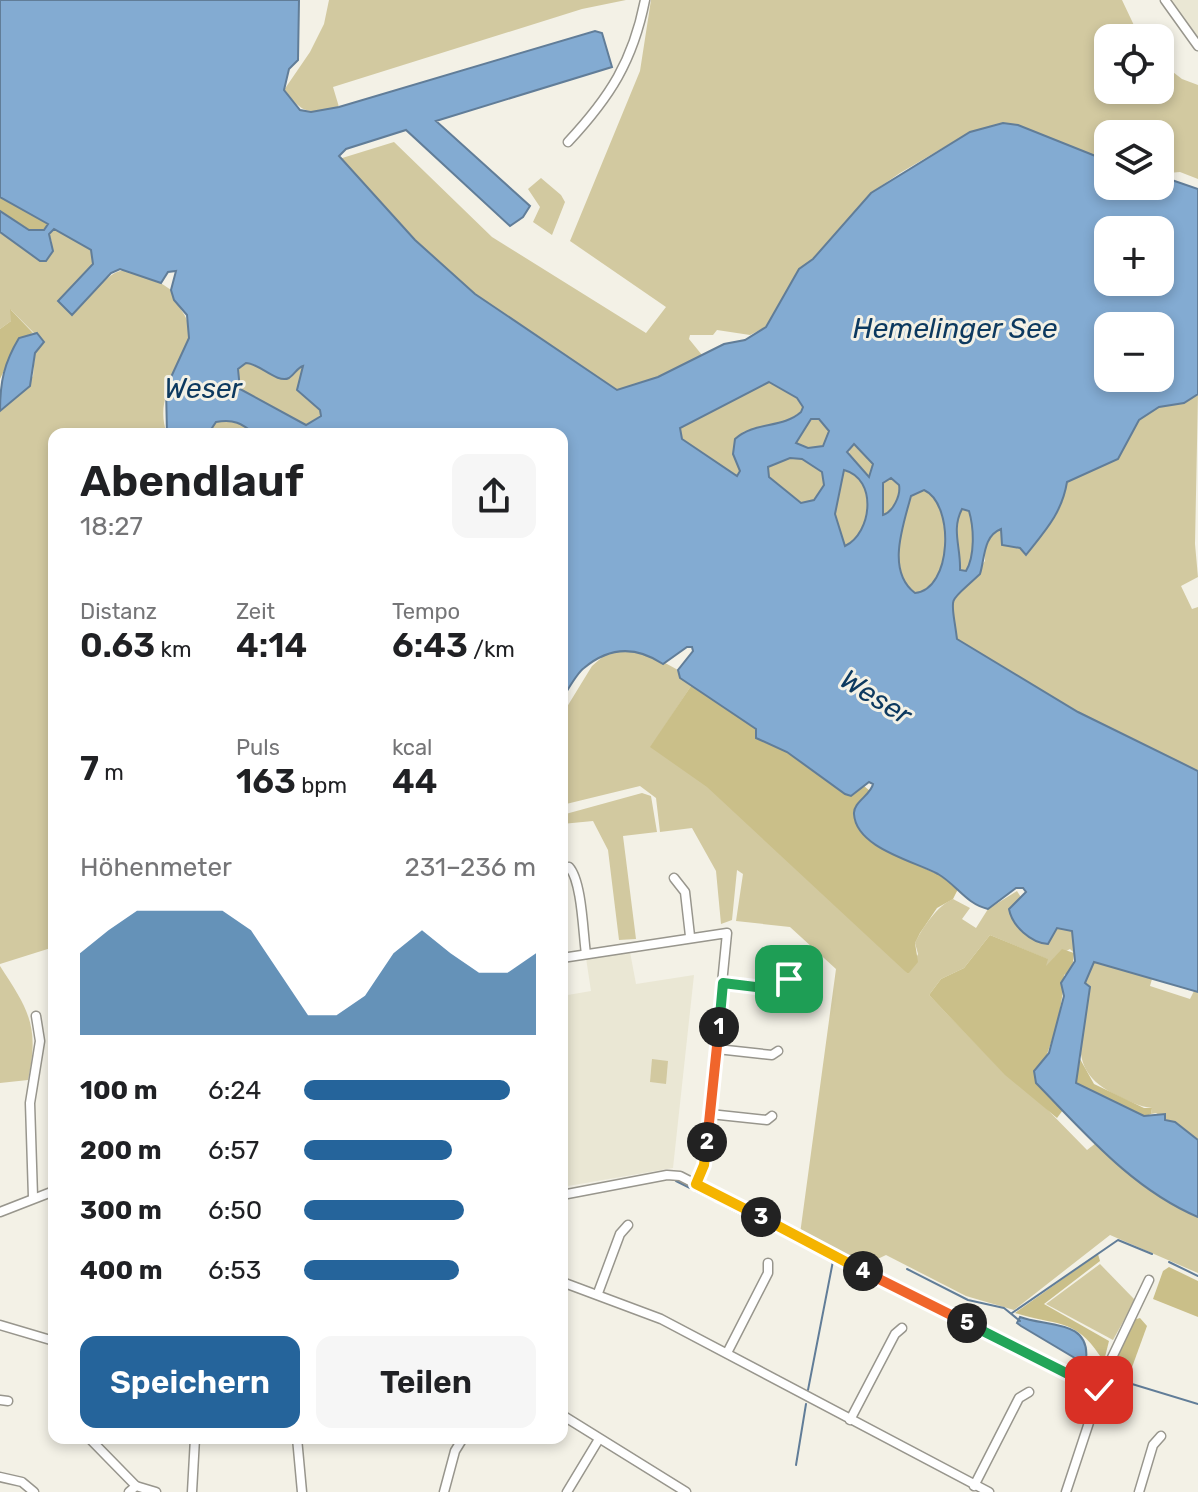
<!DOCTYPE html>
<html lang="de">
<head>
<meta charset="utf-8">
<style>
	:root { --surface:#fff; --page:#f6f6f6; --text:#202124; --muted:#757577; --accent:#25649b }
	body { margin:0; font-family:Rubik,sans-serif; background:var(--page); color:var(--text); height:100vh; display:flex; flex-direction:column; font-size:30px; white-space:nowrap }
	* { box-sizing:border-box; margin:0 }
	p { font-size:26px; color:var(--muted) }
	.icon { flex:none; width:44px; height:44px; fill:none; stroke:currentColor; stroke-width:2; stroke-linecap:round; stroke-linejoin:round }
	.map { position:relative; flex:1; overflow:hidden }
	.drawer { position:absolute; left:48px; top:428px; width:520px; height:1016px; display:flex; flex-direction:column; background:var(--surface); border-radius:16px; box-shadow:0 4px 12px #0003 }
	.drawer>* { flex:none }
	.tools { position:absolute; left:1094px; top:24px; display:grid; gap:16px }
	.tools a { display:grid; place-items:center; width:80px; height:80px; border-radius:16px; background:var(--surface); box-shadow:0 4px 12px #0003; font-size:40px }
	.pin { position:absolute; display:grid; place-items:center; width:68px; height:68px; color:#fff; margin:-34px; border-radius:16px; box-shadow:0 4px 12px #0006 }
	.km { position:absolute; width:40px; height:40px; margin:-20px; border-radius:50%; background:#222; color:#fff; font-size:22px; line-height:40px; text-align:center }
	.round { display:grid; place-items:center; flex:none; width:84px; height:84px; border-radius:16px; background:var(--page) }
	.overview { display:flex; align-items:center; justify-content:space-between; height:136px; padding:0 32px }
	h1 { font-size:44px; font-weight:600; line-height:60px }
	.figures { display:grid; grid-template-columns:repeat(3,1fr); gap:12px; height:136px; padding:8px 32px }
	.figures div { display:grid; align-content:center }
	.figures b { font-size:34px; font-weight:600 }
	.figures small { font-size:22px; font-weight:400 }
	.figures p { font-size:22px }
	.chart { height:224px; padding:16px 32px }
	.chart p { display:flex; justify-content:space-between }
	.chart svg { width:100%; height:144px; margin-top:8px; fill:var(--accent); opacity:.7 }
	.primary-button { display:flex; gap:16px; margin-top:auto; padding:16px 32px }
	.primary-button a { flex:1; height:92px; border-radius:16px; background:var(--accent); color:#fff; font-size:32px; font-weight:600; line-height:92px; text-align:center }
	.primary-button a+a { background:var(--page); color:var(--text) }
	ul { padding:0 32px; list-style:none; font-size:26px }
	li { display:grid; grid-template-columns:128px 96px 1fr; align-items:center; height:60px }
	li i { height:20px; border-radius:10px; background:var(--accent) }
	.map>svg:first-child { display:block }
	.built { fill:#eae7d4 }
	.green { fill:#d2c9a0 }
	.forest { fill:#cabf89 }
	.water { fill:#83abd2; stroke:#617d98; stroke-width:2; fill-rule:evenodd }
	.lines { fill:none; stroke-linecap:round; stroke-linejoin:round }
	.stream { stroke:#617d98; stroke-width:2 }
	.minor-casing { stroke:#98968d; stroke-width:11 }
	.minor { stroke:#fff; stroke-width:8 }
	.split-1-casing { stroke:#fff; stroke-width:16 }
	.split-2-casing { stroke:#fff; stroke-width:16 }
	.split-3-casing { stroke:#fff; stroke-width:16 }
	.split-4-casing { stroke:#fff; stroke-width:16 }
	.split-5-casing { stroke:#fff; stroke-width:16 }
	.split-6-casing { stroke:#fff; stroke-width:16 }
	.split-7-casing { stroke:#fff; stroke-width:16 }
	.split-1 { stroke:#22a559; stroke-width:10 }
	.split-2 { stroke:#f0652b; stroke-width:10 }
	.split-3 { stroke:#f5b400; stroke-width:10 }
	.split-4 { stroke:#f5b400; stroke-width:10 }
	.split-5 { stroke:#f0652b; stroke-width:10 }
	.split-6 { stroke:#22a559; stroke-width:10 }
	.split-7 { stroke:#22a559; stroke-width:10 }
	.labels { text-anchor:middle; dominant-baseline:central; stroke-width:6; stroke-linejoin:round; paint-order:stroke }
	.water-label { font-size:28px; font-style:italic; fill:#0c395f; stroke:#f3f1e6 }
</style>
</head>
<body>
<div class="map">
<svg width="1198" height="1492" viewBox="0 0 1198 1492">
	<rect width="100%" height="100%" fill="#f3f1e6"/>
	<g class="built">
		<path d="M 1171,0 L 1198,0 L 1198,37 Z"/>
		<path d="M 630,952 L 636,984 L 694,975 L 673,1168 L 562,1187 L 562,996 L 591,991 L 586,958 Z"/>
	</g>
	<g class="green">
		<path d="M 329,0 L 626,0 L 582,9 L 333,87 L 339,107 C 308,113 305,116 284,90 L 310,52 L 324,24 Z"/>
		<path d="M 651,0 L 1122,0 L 1140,38 L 1108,38 L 1108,90 L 1160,90 L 1160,62 L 1182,79 L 1198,85 L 1198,179 L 1180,172 L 1168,173 L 1165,180 L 1160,176 L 1160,134 L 1108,134 L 1108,161 L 1018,125 L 1003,123 L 970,132 L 900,173 L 871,193 L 813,259 L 799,269 L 766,327 L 750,335 L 717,330 L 713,335 L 690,335 L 689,339 L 702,355 L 658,377 L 617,390 L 475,294 L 415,240 L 339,159 L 394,142 L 492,237 L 646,333 L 666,307 L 570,241 L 640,71 Z"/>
		<path d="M 541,178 L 561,195 L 565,202 L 552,235 L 533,222 L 540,207 L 528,189 Z"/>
		<path d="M 54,229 L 91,250 L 93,264 L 58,301 L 72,314 C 112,278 113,249 171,290 C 176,308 191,315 189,336 C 187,368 152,393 167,434 L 54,434 L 54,947 L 0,964 L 0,411 L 33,376 L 35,353 L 43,342 L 11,310 L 11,321 L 0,329 L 0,232 L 40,261 L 52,242 L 49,234 Z"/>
		<path d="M 246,363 C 259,363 277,384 289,378 C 295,375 297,368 304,366 L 297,390 L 320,410 L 321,415 L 306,425 L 240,389 L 238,369 Z"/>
		<path d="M 769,382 L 797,398 L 803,407 L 801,412 L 782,423 L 743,432 L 733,454 L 740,472 L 737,476 L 682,439 L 680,428 Z"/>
		<path d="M 1198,394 L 1195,544 L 1198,577 L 1181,586 L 1192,609 L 1198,607 L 1198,771 L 1078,712 L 956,639 L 951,604 L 985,561 C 984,548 988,534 1001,528 L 1003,545 L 1020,548 L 1025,554 C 1046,531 1063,513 1067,482 L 1118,459 L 1139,420 L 1159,407 L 1184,403 Z"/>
		<path d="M 230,419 L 239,421 L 255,434 L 208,434 L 216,422 Z"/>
		<path d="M 810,419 L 819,419 L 829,431 L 823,446 L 808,448 L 796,443 Z"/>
		<path d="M 850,444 L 860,448 L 873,464 L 872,475 L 866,477 L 849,456 Z"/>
		<path d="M 790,458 L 802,459 L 822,472 L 824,485 L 814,500 L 801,503 L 769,477 L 768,467 Z"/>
		<path d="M 844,470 C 877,477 873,535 844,546 L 835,514 Z"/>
		<path d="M 891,478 L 896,480 L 901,493 L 890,512 L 883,515 L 883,483 Z"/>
		<path d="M 924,490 C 954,504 952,591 915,593 C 886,571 903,526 911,496 Z"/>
		<path d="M 962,509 L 969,511 C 975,528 975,555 966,571 L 960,571 C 961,547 951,531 962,509 Z"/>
		<path d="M 628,650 L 645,652 L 678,670 L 680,678 L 691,686 L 651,747 L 703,727 L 908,974 L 918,954 L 915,943 C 923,927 937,906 953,899 L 970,908 L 962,919 L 976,928 L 988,909 L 1017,891 L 1022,899 L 1010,909 L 1072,931 L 1074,953 L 1070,949 L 1055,957 L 1049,966 L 1045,966 L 1047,959 L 990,935 L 964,968 L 941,979 L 929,995 L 1005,1074 L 1038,1100 L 1087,1150 L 1096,1143 L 1146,1188 L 1198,1217 L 1198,1273 L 1110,1235 L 1014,1310 L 966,1296 L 886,1255 L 863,1266 L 800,1234 L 836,969 L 790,927 L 736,921 L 743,874 L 737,870 L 732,920 L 721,924 L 716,871 L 692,828 L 660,832 L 656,798 L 640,786 L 562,805 L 562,715 L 592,666 L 607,653 Z"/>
		<path d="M 642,793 L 651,796 L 657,832 L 623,836 L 636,939 L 619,940 L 608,850 L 593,821 L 562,824 L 562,815 Z"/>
		<path d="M 1094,962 L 1152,979 L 1150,986 L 1190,999 L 1194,991 L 1198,992 L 1198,1140 L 1156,1113 L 1151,1114 L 1152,1108 C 1139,1107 1127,1100 1116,1095 C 1065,1070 1081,1035 1090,988 L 1085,984 Z"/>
		<path d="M 0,966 C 28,1009 40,1026 28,1080 L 0,1083 Z"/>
		<path d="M 652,1059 L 668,1061 L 666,1084 L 650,1082 Z"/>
		<path d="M 1100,1264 L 1135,1300 L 1113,1340 L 1046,1304 Z"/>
	</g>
	<g class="forest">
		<path d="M 0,197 L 48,224 L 44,230 L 29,230 L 0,211 Z"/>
		<path d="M 10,309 L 33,333 L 19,339 L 0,379 L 0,329 L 11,321 Z"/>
		<path d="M 691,686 L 699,687 L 756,729 L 757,738 L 787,752 L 845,794 L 851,796 L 864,786 L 870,791 L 855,808 L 878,847 L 939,875 L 958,889 L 953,899 L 937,908 L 920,933 L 915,943 L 918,962 L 908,974 L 707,787 L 650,747 Z"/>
		<path d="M 990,935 L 1048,959 L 1046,966 L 1062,949 L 1074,953 L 1072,970 L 1064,975 C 1063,1013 1050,1048 1036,1083 L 1063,1110 L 1057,1118 L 1005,1075 L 929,995 L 941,979 L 964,968 Z"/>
		<path d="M 1080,1059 L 1094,1084 L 1144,1108 L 1152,1108 L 1151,1114 L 1144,1117 L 1076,1083 Z"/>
		<path d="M 1098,1254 L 1100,1261 L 1044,1304 L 1109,1341 L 1105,1357 L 1100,1356 C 1075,1317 1054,1326 1015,1313 Z"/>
		<path d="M 1169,1267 L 1198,1281 L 1198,1317 L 1153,1299 L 1163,1271 Z"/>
		<path d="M 1140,1318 L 1147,1326 L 1131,1370 L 1127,1371 L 1115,1362 L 1133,1320 Z"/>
	</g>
	<g class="water">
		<path d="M 0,0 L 299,0 L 298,60 L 289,69 L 284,90 L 300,110 L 311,112 L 339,107 L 595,31 L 602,33 L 612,67 L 436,121 L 530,206 L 523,217 L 510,226 L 406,130 L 346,149 L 339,156 L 415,240 L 475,294 L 617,390 L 658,377 L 724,344 L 745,340 L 766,327 L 799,269 L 813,259 L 871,193 L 970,132 L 1003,123 L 1018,125 L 1108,161 L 1108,186 L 1160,186 L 1160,176 L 1198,189 L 1198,394 L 1184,403 L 1159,407 L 1139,420 L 1118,459 L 1067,482 C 1062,513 1045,531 1026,555 L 1020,548 L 1002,545 L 1001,529 C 983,536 985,558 980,574 C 946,606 951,592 957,639 L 1078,712 L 1198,771 L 1198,992 L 1094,962 L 1085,983 L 1090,987 L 1076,1083 L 1144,1116 L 1165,1114 L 1165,1120 L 1175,1122 L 1198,1140 L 1198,1217 C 1132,1189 1085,1133 1036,1083 L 1034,1071 L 1049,1053 L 1064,996 L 1061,983 L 1075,961 L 1072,931 L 1057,928 L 1048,944 C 1031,943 1012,926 1009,909 L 1026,892 L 1023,888 L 1016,888 L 988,909 C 966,904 957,885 938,874 C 914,861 856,848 854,814 C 853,802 871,795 873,784 L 869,782 L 851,796 L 845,794 L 787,752 L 756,738 L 756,729 L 680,678 L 678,670 L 693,651 L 692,647 L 687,647 L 663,664 C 636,646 609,647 584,668 C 576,674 568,690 562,699 L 562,434 L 255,434 C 241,423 234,419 216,422 L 208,434 L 167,434 L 166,388 L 189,338 L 187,315 L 174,300 L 171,290 L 176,271 L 168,272 L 161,283 L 120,269 L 111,273 L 72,315 L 58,301 L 93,264 L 91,250 L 54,229 L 49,234 L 53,251 L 46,261 L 40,261 L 0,232 L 0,211 L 29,230 L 44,230 L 48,224 L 0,197 ZM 1108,230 L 1160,230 L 1160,282 L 1108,282 ZM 1108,326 L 1160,326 L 1160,378 L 1108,378 ZM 246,363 C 259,363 277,384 289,378 C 295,374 297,368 303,366 L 297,390 L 320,410 L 321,416 L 306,425 L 240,389 L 238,369 ZM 769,382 L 797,398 L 803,407 L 801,412 C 782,429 755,421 735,439 L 733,454 L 740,471 L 737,476 L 682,439 L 680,428 ZM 811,419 L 819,419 L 829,431 L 823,446 L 808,448 L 796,443 ZM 854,444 L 873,464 L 869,477 L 847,452 ZM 790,458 L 802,459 L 822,472 L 824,485 L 814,500 L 801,503 L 769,477 L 768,467 ZM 844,470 C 878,479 872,533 845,546 L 835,514 ZM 891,478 L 899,485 C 901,495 893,512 883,515 L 883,483 ZM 924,490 C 955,504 952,590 915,593 C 886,571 903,526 911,496 ZM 962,509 L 969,511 C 974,528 975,556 966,571 L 960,570 C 961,547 951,530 962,509 Z"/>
		<path d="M 37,333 L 44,342 L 35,353 L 30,386 L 0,411 C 0,382 4,363 19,338 Z"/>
		<path d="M 1020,1317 C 1046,1327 1091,1319 1086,1360 L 1093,1364 L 1090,1367 L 1021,1326 L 1017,1323 Z"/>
	</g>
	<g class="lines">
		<g class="stream">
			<path d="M 676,1181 L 690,1188"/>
			<path d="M 695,1191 L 715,1201"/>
			<path d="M 719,1203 L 750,1219"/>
			<path d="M 758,1223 L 792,1240"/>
			<path d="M 797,1242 L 816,1252"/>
			<path d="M 822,1255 L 850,1269"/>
			<path d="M 1169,1262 L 1198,1276"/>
			<path d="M 907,1269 L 968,1300 L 1004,1308 L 1020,1321"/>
			<path d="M 855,1271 L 886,1287"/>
			<path d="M 891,1290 L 906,1297"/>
			<path d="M 911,1299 L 950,1319"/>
			<path d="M 1012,1313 L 1118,1240 L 1152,1254"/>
			<path d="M 959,1324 L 977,1333"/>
			<path d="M 987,1338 L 1018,1353"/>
			<path d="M 1025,1357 L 1058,1374"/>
			<path d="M 1064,1377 L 1067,1378"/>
			<path d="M 1109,1377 L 1198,1404"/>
			<path d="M 1072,1381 L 1079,1384"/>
			<path d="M 808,1390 L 833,1261"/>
			<path d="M 796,1465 L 806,1404"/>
		</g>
		<g class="minor-casing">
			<g id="minor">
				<path d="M 1165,0 L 1198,46"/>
				<path d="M 568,142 C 610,97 633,61 645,0"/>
				<path d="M 569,867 C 582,881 583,933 586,954"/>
				<path d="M 674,878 L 685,892 L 690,936"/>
				<path d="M 562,958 L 727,933 L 704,1165 L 696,1184"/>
				<path d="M 723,983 L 781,990 L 789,979 L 791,952"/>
				<path d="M 717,1049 L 772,1055 L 778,1051"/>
				<path d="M 710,1114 L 767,1120 L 772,1116"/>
				<path d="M 562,1195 L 667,1175 L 680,1176 L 1099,1390"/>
				<path d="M 33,1197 L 30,1103 L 40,1041 L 36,1016"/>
				<path d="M 0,1212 L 54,1191"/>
				<path d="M 562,1282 L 661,1319 L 989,1492"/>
				<path d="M 598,1293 L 620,1234 L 628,1225"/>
				<path d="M 0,1325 L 54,1341"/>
				<path d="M 727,1353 L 768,1273 L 768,1263"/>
				<path d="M 0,1400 L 8,1401"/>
				<path d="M 562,1415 L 686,1492"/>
				<path d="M 850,1420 L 895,1334 L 902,1328"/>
				<path d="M 89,1438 L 136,1486"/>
				<path d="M 297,1438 L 302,1492"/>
				<path d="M 0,1477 L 22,1482 L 34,1492"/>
				<path d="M 974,1486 L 1019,1398 L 1029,1392"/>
				<path d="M 129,1492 L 136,1486 L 156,1492"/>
				<path d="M 192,1492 L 195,1438"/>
				<path d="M 444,1492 L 455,1451 L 463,1438"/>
				<path d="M 567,1492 L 599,1439"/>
				<path d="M 1066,1492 L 1107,1368 L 1149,1280"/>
				<path d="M 1139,1492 L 1153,1445 L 1161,1436"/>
			</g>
		</g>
		<use href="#minor" class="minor"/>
	</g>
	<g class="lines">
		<g class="split-1-casing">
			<path id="split-1" d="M 719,1027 L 723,983 L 781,990 L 789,979"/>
		</g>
		<g class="split-2-casing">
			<path id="split-2" d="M 707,1142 L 719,1027"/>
		</g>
		<g class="split-3-casing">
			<path id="split-3" d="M 707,1142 L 704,1165 L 696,1184 L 761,1217"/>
		</g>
		<g class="split-4-casing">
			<path id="split-4" d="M 761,1217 L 863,1271"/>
		</g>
		<g class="split-5-casing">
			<path id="split-5" d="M 863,1271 L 967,1323"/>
		</g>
		<g class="split-6-casing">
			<path id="split-6" d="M 967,1323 L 1070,1375"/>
		</g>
		<g class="split-7-casing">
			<path id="split-7" d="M 1070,1375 L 1099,1390"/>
		</g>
		<use href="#split-1" class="split-1"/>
		<use href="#split-2" class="split-2"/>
		<use href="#split-3" class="split-3"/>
		<use href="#split-4" class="split-4"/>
		<use href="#split-5" class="split-5"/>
		<use href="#split-6" class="split-6"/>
		<use href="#split-7" class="split-7"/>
	</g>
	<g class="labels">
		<g class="water-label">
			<text x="955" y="328">Hemelinger See</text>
			<text x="203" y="388">Weser</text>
			<text transform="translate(876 697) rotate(32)">Weser</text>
		</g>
	</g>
</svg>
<div class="tools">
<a><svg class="icon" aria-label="locate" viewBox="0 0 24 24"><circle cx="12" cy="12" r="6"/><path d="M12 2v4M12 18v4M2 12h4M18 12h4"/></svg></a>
<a><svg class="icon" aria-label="layers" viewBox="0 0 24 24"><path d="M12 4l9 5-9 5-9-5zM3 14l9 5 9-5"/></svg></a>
<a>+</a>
<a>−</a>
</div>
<div class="pin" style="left:789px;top:979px;background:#1e9e55"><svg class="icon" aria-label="arrive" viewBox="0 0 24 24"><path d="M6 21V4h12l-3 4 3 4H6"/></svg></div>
<div class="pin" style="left:1099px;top:1390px;background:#d93025"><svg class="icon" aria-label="check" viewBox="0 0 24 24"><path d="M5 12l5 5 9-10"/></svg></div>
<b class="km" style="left:719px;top:1027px">1</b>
<b class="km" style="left:707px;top:1142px">2</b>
<b class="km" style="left:761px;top:1217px">3</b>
<b class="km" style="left:863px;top:1271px">4</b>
<b class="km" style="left:967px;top:1323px">5</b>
<section class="drawer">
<div class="overview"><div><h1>Abendlauf</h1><p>18:27</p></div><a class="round"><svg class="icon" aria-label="share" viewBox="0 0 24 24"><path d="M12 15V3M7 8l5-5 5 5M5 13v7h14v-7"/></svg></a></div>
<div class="figures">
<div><p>Distanz</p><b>0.63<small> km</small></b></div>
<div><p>Zeit</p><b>4:14</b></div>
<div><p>Tempo</p><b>6:43<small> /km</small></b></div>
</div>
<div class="figures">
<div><b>7<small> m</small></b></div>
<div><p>Puls</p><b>163<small> bpm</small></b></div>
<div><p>kcal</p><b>44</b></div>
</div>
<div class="chart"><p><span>Höhenmeter</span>231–236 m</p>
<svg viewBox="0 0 160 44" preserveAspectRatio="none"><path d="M0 44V19L10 12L20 6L30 6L40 6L50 6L60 12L70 25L80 38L90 38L100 32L110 19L120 12L130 19L140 25L150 25L160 19V44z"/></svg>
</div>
<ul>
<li><b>100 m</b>6:24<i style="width:89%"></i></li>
<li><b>200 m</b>6:57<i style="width:64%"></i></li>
<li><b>300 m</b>6:50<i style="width:69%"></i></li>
<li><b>400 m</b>6:53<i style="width:67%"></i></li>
</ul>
<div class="primary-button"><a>Speichern</a><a>Teilen</a></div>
</section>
</div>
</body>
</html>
